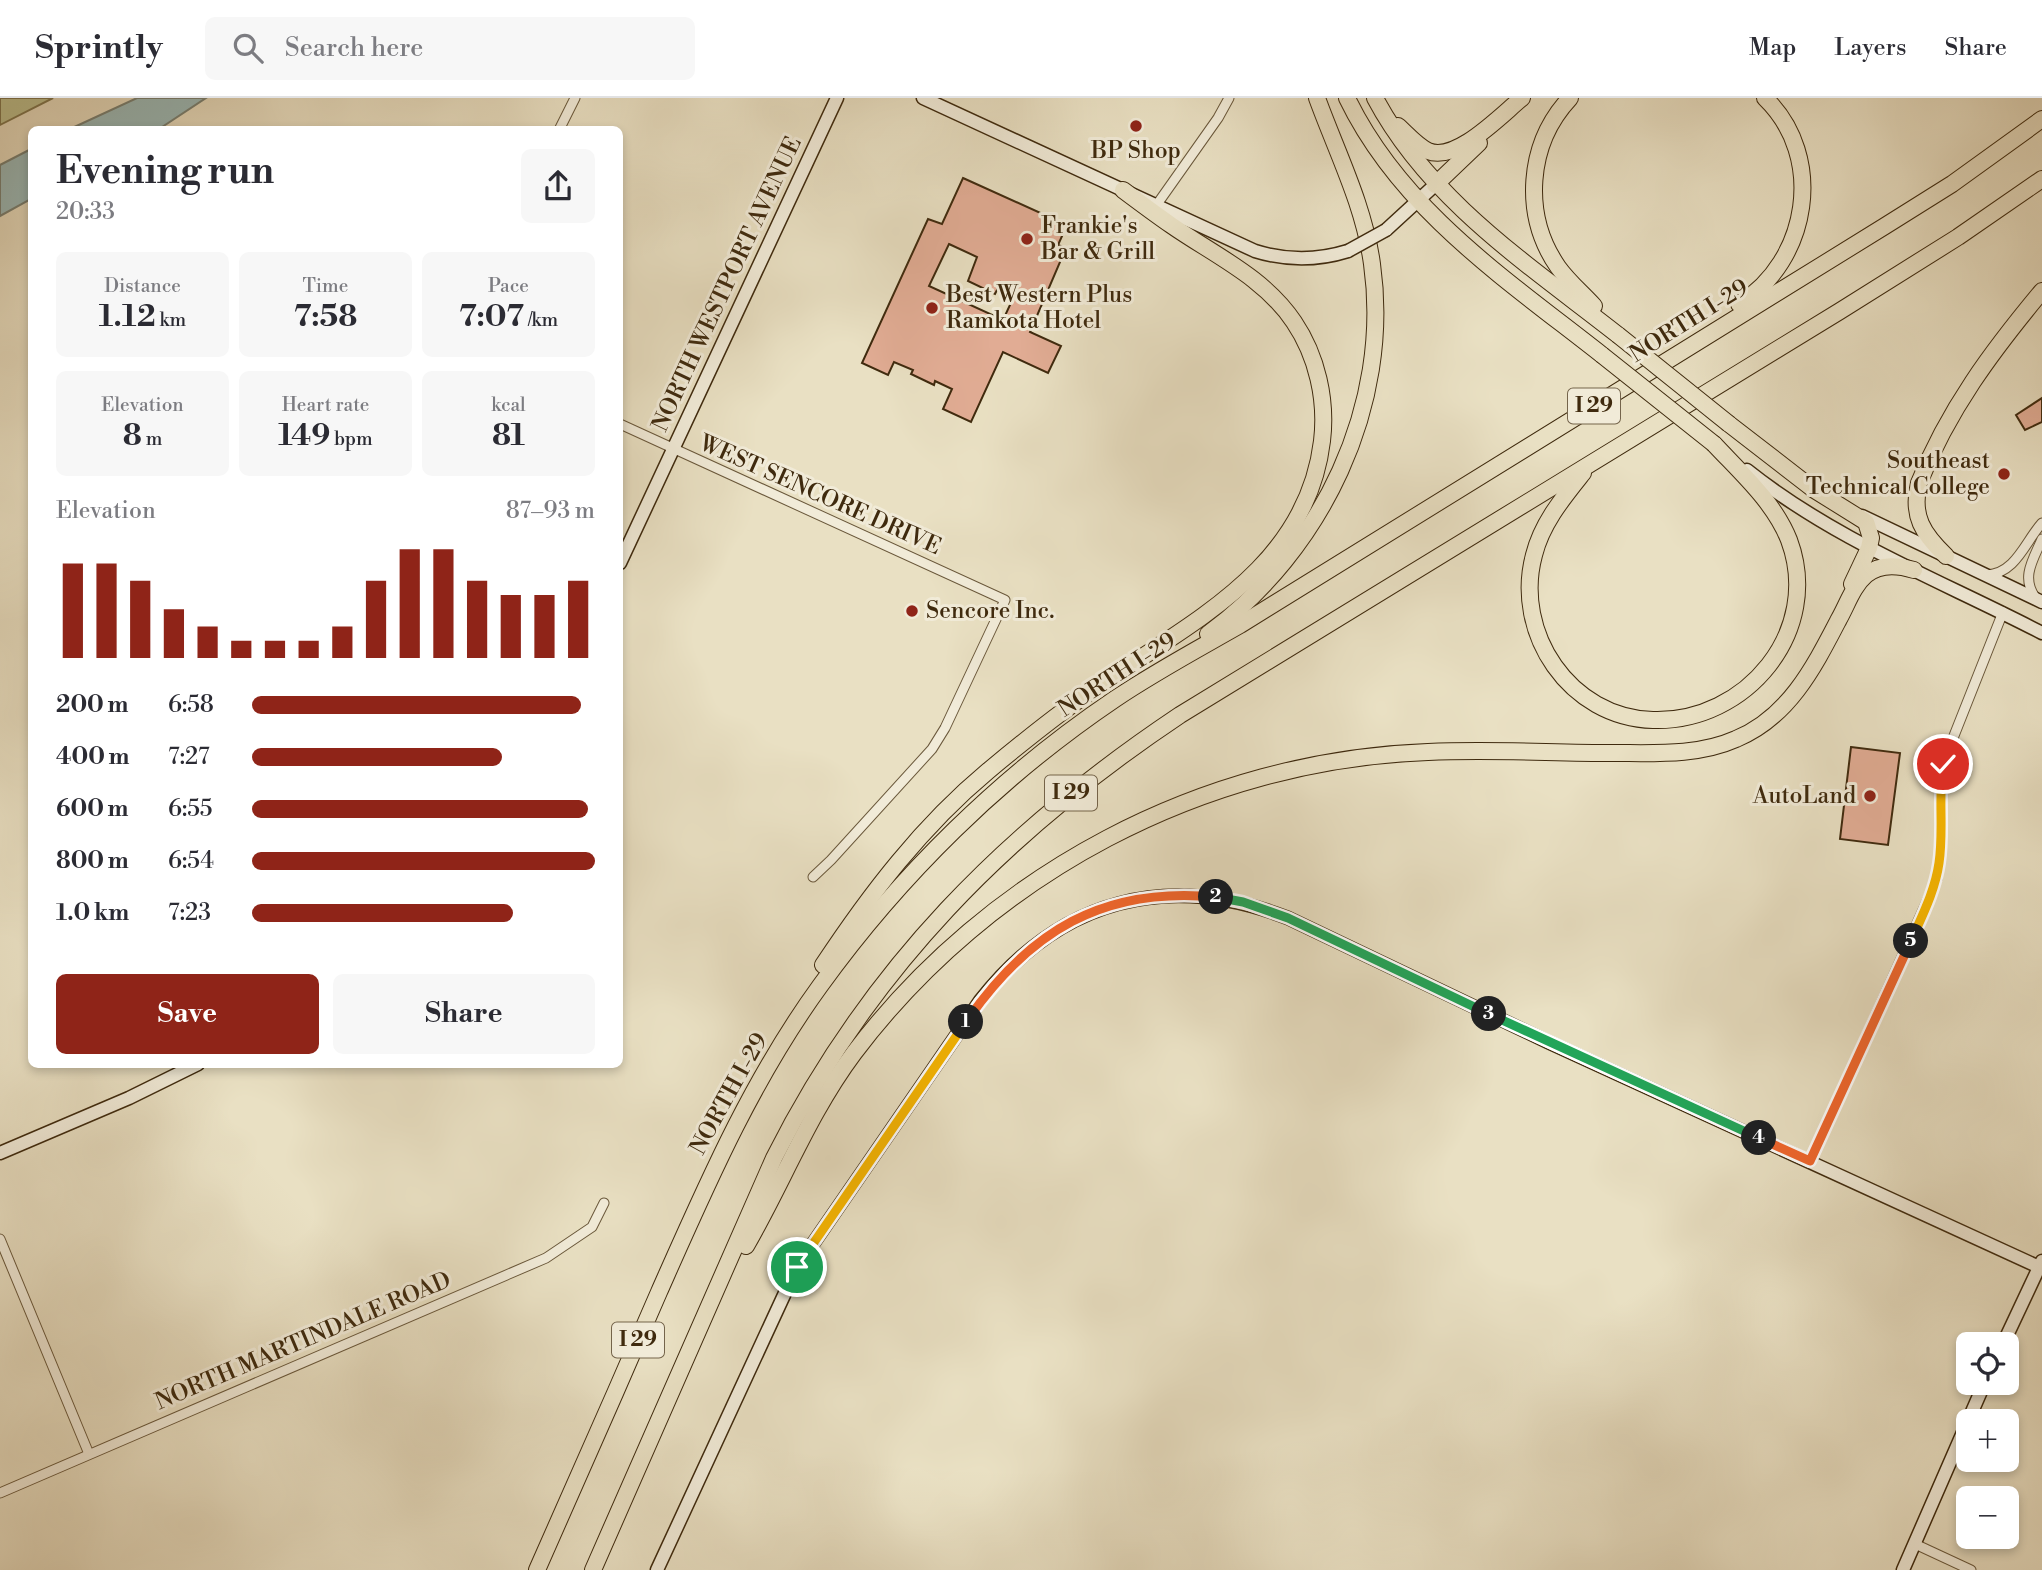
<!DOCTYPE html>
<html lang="en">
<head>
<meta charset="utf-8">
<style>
	:root { --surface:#fff; --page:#f7f7f7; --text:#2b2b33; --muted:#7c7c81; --line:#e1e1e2; --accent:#8f2418 }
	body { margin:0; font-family:"Libre Bodoni",serif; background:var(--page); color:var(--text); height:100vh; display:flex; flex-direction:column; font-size:26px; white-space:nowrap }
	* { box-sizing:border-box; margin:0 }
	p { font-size:23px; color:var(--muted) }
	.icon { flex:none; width:38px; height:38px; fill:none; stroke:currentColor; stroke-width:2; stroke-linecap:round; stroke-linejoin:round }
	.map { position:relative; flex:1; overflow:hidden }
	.side { position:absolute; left:28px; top:28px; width:595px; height:942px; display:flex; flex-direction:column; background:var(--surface); border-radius:10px; box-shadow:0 4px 10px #0003 }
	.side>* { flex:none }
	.fabs { position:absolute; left:1956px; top:1234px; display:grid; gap:14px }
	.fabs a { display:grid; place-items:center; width:63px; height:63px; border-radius:10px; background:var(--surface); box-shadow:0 4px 10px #0003; font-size:35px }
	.pin { position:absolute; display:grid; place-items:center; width:60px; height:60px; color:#fff; margin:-30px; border:4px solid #fff; border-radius:50%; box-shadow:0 2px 7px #0007 }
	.km { position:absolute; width:35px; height:35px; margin:-18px; border-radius:50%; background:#222; color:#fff; font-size:19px; line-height:35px; text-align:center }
	.round { display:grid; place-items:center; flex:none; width:74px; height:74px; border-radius:10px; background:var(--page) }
	.summary { display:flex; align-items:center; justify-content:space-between; height:119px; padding:0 28px }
	h1 { font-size:38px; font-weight:800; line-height:52px }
	.metrics { display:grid; grid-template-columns:repeat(3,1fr); gap:10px; height:119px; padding:7px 28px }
	.metrics div { display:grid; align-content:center; border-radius:10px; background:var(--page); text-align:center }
	.metrics b { font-size:30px; font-weight:800 }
	.metrics small { font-size:19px; font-weight:400 }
	.metrics p { font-size:19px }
	.chart { height:196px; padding:14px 28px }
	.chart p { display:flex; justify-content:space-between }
	.chart svg { width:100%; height:126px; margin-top:7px; stroke:var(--accent); stroke-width:6 }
	.cta { display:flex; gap:14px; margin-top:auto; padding:14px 28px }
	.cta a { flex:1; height:80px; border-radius:10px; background:var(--accent); color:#fff; font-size:28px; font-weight:800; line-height:80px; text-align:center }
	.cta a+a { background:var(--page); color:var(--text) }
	ul { padding:0 28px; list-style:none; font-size:23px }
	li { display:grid; grid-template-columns:112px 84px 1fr; align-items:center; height:52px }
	li i { height:18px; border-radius:9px; background:var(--accent) }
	header { display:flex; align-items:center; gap:42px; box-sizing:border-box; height:98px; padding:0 35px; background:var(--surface); border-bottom:2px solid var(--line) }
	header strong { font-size:33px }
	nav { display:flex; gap:38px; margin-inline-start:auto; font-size:24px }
	.search { width:490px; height:63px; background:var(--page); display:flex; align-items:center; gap:18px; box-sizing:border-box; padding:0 24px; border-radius:10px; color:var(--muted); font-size:26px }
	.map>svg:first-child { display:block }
	.green { fill:#bcc190; stroke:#7e764f; stroke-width:2 }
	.water { fill:#9abbbb; stroke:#768176; stroke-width:2 }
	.building { fill:#e1ac94; stroke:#3f2a0e; stroke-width:2; fill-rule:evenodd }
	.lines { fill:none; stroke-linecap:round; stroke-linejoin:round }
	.street-casing { stroke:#6a583b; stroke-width:11 }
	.secondary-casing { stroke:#3f2a0e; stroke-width:15 }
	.highway-casing { stroke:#3f2a0e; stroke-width:18 }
	.street { stroke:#f1ebd8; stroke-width:9 }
	.secondary { stroke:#f1ebd8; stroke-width:12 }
	.highway { stroke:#e9e0c3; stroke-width:16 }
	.secondary-bridge-casing { stroke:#3f2a0e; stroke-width:15; stroke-linecap:butt }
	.highway-bridge-casing { stroke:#3f2a0e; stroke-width:18; stroke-linecap:butt }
	.secondary-bridge { stroke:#f1ebd8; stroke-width:12 }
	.highway-bridge { stroke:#e9e0c3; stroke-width:16 }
	.split-1-casing { stroke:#fff; stroke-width:14 }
	.split-2-casing { stroke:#fff; stroke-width:14 }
	.split-3-casing { stroke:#fff; stroke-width:14 }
	.split-4-casing { stroke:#fff; stroke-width:14 }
	.split-5-casing { stroke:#fff; stroke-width:14 }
	.split-6-casing { stroke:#fff; stroke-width:14 }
	.split-1 { stroke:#f5b400; stroke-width:9 }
	.split-2 { stroke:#f0652b; stroke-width:9 }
	.split-3 { stroke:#22a559; stroke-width:9 }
	.split-4 { stroke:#22a559; stroke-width:9 }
	.split-5 { stroke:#f0652b; stroke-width:9 }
	.split-6 { stroke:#f5b400; stroke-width:9 }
	.poi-dot { fill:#8f2418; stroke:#f1ebd8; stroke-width:2.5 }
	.labels { text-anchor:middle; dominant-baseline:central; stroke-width:6; stroke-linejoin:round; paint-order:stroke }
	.shield { fill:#f1ebd8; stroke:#74644b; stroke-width:2 }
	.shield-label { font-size:21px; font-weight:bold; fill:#3f2a0e }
	.poi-label { font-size:23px; fill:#3f2a0e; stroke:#f1ebd8; text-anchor:start }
	.street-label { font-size:23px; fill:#3f2a0e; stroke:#f1ebd8 }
</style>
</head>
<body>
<header>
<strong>Sprintly</strong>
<div class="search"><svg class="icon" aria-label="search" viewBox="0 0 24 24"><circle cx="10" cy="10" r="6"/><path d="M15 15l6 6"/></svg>Search here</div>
<nav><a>Map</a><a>Layers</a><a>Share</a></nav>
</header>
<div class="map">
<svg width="2042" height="1472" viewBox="0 0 2042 1472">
	<rect width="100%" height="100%" fill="#e9e0c3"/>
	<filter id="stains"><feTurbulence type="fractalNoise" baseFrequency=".00286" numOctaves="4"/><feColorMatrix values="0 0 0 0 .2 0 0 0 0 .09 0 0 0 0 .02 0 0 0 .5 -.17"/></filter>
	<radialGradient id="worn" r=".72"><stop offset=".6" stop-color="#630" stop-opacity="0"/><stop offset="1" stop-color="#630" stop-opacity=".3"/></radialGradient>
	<path class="green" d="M 0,0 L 53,0 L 0,27 Z"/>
	<g class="water">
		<path d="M 137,0 L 206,0 L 159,31 L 70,31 Z"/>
		<path d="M 31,51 L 31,101 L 0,118 L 0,67 Z"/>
	</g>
	<g class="building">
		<path d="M 963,80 L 1067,127 L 1058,147 L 1066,150 L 1030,234 L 1061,248 L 1048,275 L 1003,254 L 971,324 L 943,311 L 952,291 L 935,283 L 934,287 L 911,276 L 913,272 L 894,264 L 888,277 L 862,265 L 928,121 L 942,126 ZM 949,146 L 977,159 L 968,183 L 995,196 L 1001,184 L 1017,192 L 1003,222 L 929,188 Z"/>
		<path d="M 2042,300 L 2042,324 L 2025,332 L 2016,317 Z"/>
		<path d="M 1851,649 L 1900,655 L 1888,747 L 1840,741 Z"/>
	</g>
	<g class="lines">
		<g class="street-casing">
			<g id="street">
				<path d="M 559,32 L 575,0"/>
				<path d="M 1153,112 L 1218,20 L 1229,0"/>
				<path d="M 620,326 L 1005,502 L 945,630 L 932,651 L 831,762 L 813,779"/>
				<path d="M 1987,477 C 2016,475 2025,444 2042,425"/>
				<path d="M 2035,499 C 2021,479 2033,462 2042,441"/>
				<path d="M 1810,1063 L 1937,781 C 1943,742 1938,702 1944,663 L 2003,514"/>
				<path d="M 0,1141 L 89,1356"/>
				<path d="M 0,1395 L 546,1160 L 592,1129 L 604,1105"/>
				<path d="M 1915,1446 L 1971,1472"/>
			</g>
		</g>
		<g class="secondary-casing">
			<g id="secondary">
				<path d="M 923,0 L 1255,153 C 1287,163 1316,163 1348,153"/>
				<path d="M 1386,132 L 1435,87"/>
				<path d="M 1747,372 C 1836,443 1942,483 2042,535"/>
				<path d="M 1862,418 L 2042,504"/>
				<path d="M 620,465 L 837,0"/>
				<path d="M 0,1055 L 129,1000 L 198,966"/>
				<path d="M 2003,1246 L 2042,1163"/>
				<path d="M 657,1472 L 797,1169 L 980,903 C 1060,801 1167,773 1288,820 L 1548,944 L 2039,1169"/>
				<path d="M 1903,1472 L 1985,1284"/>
			</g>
		</g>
		<g class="highway-casing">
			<g id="highway">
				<path d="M 1347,0 C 1401,112 1507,182 1602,257"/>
				<path d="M 1375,0 C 1429,102 1529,167 1618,237"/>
				<path d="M 1570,0 C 1527,46 1522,117 1558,169 C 1568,183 1582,195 1594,208"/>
				<path d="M 1398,28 C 1407,36 1417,48 1428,53 C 1456,65 1501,17 1522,0"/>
				<path d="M 1435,87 L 1479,45"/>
				<path d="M 1739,206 C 1809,163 1826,59 1765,0"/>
				<path d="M 1729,326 L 1813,391 L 1866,424 L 1871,440 L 1869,450 L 1852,486"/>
				<path d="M 1583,375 C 1563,400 1542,425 1534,457 C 1513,535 1570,620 1653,622 C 1746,625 1823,533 1789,442 C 1774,404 1741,375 1714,346"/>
				<path d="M 1946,458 C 1923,436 1911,418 1919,385 C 1948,312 1992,253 2042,193"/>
				<path d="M 1208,536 C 1322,453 1392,307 1372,166 C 1364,107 1337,55 1317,0"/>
				<path d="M 823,867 C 870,796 922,728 988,673 C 1024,643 1061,613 1100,587 C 1193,523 1307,469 1322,343 C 1327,302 1317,258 1294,224 C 1264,179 1214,157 1171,127 C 1155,116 1139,104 1123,92"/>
				<path d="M 746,1148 C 783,1084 809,1015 854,955 C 989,776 1203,662 1428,654 C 1490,651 1551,655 1613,655 C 1654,655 1698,658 1736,641 C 1789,619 1814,569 1839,521 C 1847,507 1853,488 1866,477 C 1880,465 1898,467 1914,472"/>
				<path d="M 537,1472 C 578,1379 619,1287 659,1194 C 706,1088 751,983 820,888 C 900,777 1001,678 1115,601 C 1155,574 1198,551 1240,527 L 1885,128 L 1952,86 L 2042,21"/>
				<path d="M 593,1472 L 774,1060 C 869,871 1005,734 1180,617 L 1840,213 L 1958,139 L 2042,81"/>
			</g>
		</g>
		<use href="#street" class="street"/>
		<use href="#secondary" class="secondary"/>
		<use href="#highway" class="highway"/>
		<g class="secondary-bridge-casing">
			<path id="secondary-bridge" d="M 1348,153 L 1386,132"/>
		</g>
		<g class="highway-bridge-casing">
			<g id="highway-bridge">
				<path d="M 1618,237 L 1729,326"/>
				<path d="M 1602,257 L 1714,346"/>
			</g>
		</g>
		<use href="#secondary-bridge" class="secondary-bridge"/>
		<use href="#highway-bridge" class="highway-bridge"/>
	</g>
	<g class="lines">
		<g class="split-1-casing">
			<path id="split-1" d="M 797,1169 L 966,924"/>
		</g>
		<g class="split-2-casing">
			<path id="split-2" d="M 966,924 C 1029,833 1103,788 1216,799"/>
		</g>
		<g class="split-3-casing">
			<path id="split-3" d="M 1216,799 L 1243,804 L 1288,820 L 1489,916"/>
		</g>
		<g class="split-4-casing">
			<path id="split-4" d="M 1489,916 L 1759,1040"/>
		</g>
		<g class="split-5-casing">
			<path id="split-5" d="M 1759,1040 L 1810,1063 L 1911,843"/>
		</g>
		<g class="split-6-casing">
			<path id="split-6" d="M 1911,843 C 1922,818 1935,793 1939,765 C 1944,732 1938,699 1943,666"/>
		</g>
		<use href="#split-1" class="split-1"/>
		<use href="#split-2" class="split-2"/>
		<use href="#split-3" class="split-3"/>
		<use href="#split-4" class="split-4"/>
		<use href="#split-5" class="split-5"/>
		<use href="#split-6" class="split-6"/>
	</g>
	<g class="poi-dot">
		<circle cx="1136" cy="28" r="7"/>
		<circle cx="1027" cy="141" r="7"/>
		<circle cx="932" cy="210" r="7"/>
		<circle cx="2004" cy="376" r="7"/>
		<circle cx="912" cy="513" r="7"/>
		<circle cx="1870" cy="698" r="7"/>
	</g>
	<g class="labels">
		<g class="shield">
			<rect x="1568" y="290.5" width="52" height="35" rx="5"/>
			<rect x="1045" y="677.5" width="52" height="35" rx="5"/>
			<rect x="612" y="1224.5" width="52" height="35" rx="5"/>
		</g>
		<g class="shield-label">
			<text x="1594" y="308">I 29</text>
			<text x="1071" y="695">I 29</text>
			<text x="638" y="1242">I 29</text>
		</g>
		<g class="poi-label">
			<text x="1136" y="53" text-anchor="middle">BP Shop</text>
			<text x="1041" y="128">Frankie's<tspan x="1041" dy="26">Bar &amp; Grill</tspan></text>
			<text x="946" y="197">Best Western Plus<tspan x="946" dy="26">Ramkota Hotel</tspan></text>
			<text x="1990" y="363" text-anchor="end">Southeast<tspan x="1990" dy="26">Technical College</tspan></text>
			<text x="926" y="513">Sencore Inc.</text>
			<text x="1856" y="698" text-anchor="end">AutoLand</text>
		</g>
		<g class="street-label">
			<text transform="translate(727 186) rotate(-65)">NORTH WESTPORT AVENUE</text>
			<text transform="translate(1689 223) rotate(-32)">NORTH I-29</text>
			<text transform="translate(820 397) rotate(24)">WEST SENCORE DRIVE</text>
			<text transform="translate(1117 577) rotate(-33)">NORTH I-29</text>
			<text transform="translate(729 996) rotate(-61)">NORTH I-29</text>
			<text transform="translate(303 1243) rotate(-23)">NORTH MARTINDALE ROAD</text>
		</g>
	</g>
	<rect width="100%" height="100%" filter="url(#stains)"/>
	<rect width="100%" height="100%" fill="url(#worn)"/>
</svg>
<div class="fabs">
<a><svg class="icon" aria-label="locate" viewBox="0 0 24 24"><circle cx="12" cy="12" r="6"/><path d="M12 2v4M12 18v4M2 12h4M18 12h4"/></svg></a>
<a>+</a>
<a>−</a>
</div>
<div class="pin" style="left:797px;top:1169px;background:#1e9e55"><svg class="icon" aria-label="arrive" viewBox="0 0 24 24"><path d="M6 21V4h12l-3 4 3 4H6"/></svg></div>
<div class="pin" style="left:1943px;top:666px;background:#d93025"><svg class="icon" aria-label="check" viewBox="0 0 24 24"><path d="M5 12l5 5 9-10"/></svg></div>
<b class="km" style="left:966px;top:924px">1</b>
<b class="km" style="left:1216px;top:799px">2</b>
<b class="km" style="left:1489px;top:916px">3</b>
<b class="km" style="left:1759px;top:1040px">4</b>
<b class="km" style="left:1911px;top:843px">5</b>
<section class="side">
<div class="summary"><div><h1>Evening run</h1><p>20:33</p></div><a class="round"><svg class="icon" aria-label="share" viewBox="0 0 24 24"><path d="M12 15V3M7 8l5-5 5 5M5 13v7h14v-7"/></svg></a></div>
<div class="metrics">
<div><p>Distance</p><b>1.12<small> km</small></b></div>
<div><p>Time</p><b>7:58</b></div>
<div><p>Pace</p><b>7:07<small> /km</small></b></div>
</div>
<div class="metrics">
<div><p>Elevation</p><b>8<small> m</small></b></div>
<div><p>Heart rate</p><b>149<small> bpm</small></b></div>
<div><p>kcal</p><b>81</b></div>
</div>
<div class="chart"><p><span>Elevation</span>87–93 m</p>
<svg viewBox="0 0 160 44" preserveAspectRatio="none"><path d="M5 44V11M15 44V11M25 44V17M35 44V27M45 44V33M55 44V38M65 44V38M75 44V38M85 44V33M95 44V17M105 44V6M115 44V6M125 44V17M135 44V22M145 44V22M155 44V17"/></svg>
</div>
<ul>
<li><b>200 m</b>6:58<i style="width:96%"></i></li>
<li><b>400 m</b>7:27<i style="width:73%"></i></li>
<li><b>600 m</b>6:55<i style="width:98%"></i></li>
<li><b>800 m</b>6:54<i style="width:100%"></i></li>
<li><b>1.0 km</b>7:23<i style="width:76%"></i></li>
</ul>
<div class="cta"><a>Save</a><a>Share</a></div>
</section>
</div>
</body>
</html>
